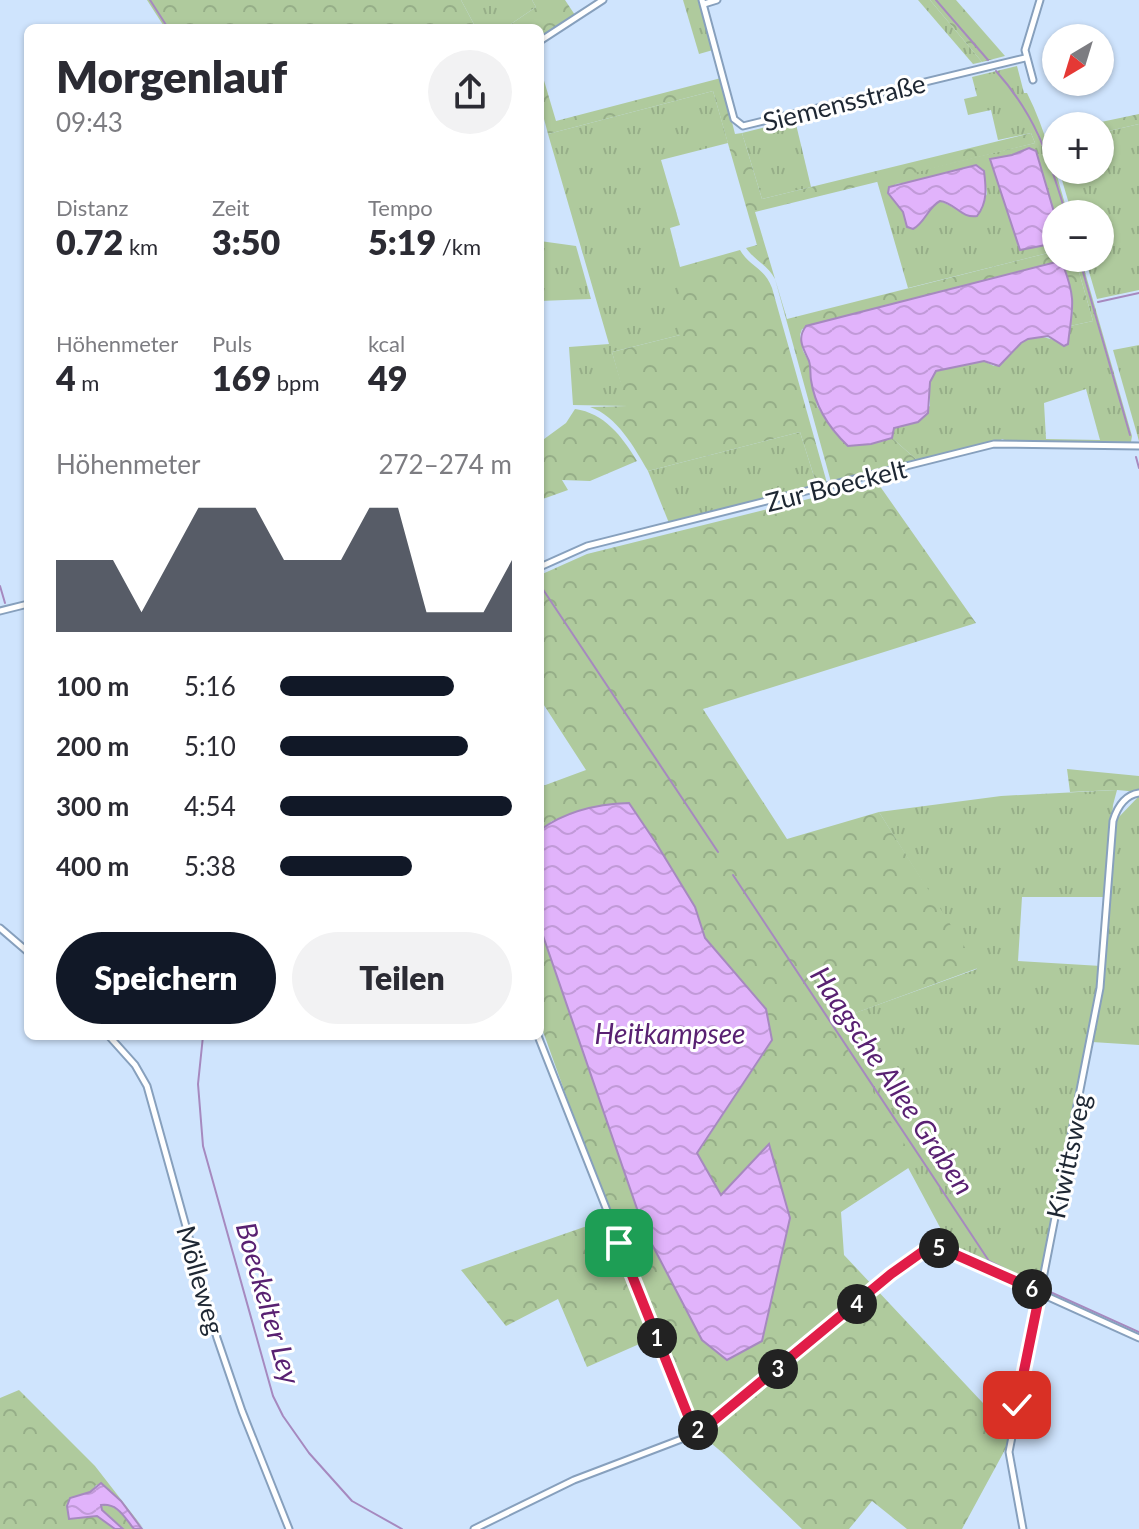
<!DOCTYPE html>
<html lang="de">
<head>
<meta charset="utf-8">
<style>
	:root { --surface:#fff; --page:#f2f2f3; --text:#2b2b33; --muted:#7c7c81; --accent:#111827 }
	body { margin:0; font-family:Lato,sans-serif; background:var(--page); color:var(--text); height:100vh; display:flex; flex-direction:column; font-size:30px; white-space:nowrap }
	* { box-sizing:border-box; margin:0 }
	p { font-size:26px; color:var(--muted) }
	.icon { flex:none; width:44px; height:44px; fill:none; stroke:currentColor; stroke-width:2; stroke-linecap:round; stroke-linejoin:round }
	.map { position:relative; flex:1; overflow:hidden }
	.details { position:absolute; left:24px; top:24px; width:520px; height:1016px; display:flex; flex-direction:column; background:var(--surface); border-radius:12px; box-shadow:0 2px 6px #0004 }
	.details>* { flex:none }
	.needle { width:52px; rotate:218deg }
	.buttons { position:absolute; left:1042px; top:24px; display:grid; gap:16px }
	.buttons a { display:grid; place-items:center; width:72px; height:72px; border-radius:50%; background:var(--surface); box-shadow:0 2px 6px #0004; font-size:40px }
	.pin { position:absolute; display:grid; place-items:center; width:68px; height:68px; color:#fff; margin:-34px; border-radius:16px; box-shadow:0 4px 12px #0006 }
	.km { position:absolute; width:40px; height:40px; margin:-20px; border-radius:50%; background:#222; color:#fff; font-size:22px; line-height:40px; text-align:center }
	.round { display:grid; place-items:center; flex:none; width:84px; height:84px; border-radius:42px; background:var(--page) }
	.headline { display:flex; align-items:center; justify-content:space-between; height:136px; padding:0 32px }
	h1 { font-size:44px; font-weight:800; line-height:60px }
	.figures { display:grid; grid-template-columns:repeat(3,1fr); gap:12px; height:136px; padding:8px 32px }
	.figures div { display:grid; align-content:center }
	.figures b { font-size:34px; font-weight:800 }
	.figures small { font-size:22px; font-weight:400 }
	.figures p { font-size:22px }
	.chart { height:224px; padding:16px 32px }
	.chart p { display:flex; justify-content:space-between }
	.chart svg { width:100%; height:144px; margin-top:8px; fill:var(--accent); opacity:.7 }
	.button { display:flex; gap:16px; margin-top:auto; padding:16px 32px }
	.button a { flex:1; height:92px; border-radius:48px; background:var(--accent); color:#fff; font-size:32px; font-weight:800; line-height:92px; text-align:center }
	.button a+a { background:var(--page); color:var(--text) }
	ul { padding:0 32px; list-style:none; font-size:26px }
	li { display:grid; grid-template-columns:128px 96px 1fr; align-items:center; height:60px }
	li i { height:20px; border-radius:10px; background:var(--accent) }
	.map>svg:first-child { display:block }
	.grass { fill:url(#grass-tufts); fill-rule:evenodd }
	.forest { fill:url(#forest-crowns) }
	.water { fill:url(#water-waves); stroke:#a689bf; stroke-width:2 }
	.lines { fill:none; stroke-linecap:round; stroke-linejoin:round }
	.stream { stroke:#a689bf; stroke-width:2 }
	.street-casing { stroke:#87a0bd; stroke-width:9 }
	.street { stroke:#fff; stroke-width:5 }
	.route-casing { stroke:#fff; stroke-width:16 }
	.route { stroke:#e11d48; stroke-width:10 }
	.labels { text-anchor:middle; dominant-baseline:central; stroke-width:6; stroke-linejoin:round; paint-order:stroke }
	.street-label { font-size:26px; fill:#1e2733; stroke:#fff }
	.water-label { font-size:28px; font-style:italic; fill:#592172; stroke:#fff }
</style>
</head>
<body>
<div class="map">
<svg width="1139" height="1529" viewBox="0 0 1139 1529">
	<defs>
		<pattern id="grass-tufts" width="24" height="20" patternUnits="userSpaceOnUse" patternTransform="scale(2)"><rect width="24" height="20" fill="#afca9d"/><path d="M3 7l-1-3M5 7V3M7 7l1-3M15 17l-1-3M17 17v-4M19 17l1-3" fill="none" stroke="#96ae88"/></pattern>
		<pattern id="forest-crowns" width="20" height="18" patternUnits="userSpaceOnUse" patternTransform="scale(2)"><rect width="20" height="18" fill="#afca9d"/><path d="M2 6a3 3 0 1 1 6 0M12 15a3 3 0 1 1 6 0" fill="none" stroke="#96ae88"/></pattern>
		<pattern id="water-waves" width="16" height="10" patternUnits="userSpaceOnUse" patternTransform="scale(2)"><rect width="16" height="10" fill="#e1b3fb"/><path d="M0 5q4-4 8 0t8 0" fill="none" stroke="#c19ad8"/></pattern>
	</defs>
	<rect width="100%" height="100%" fill="#cfe4fd"/>
	<g class="grass">
		<path d="M 461,0 L 532,0 L 536,7 L 505,28 L 476,28 Z"/>
		<path d="M 683,0 L 698,0 L 713,50 L 699,54 Z"/>
		<path d="M 918,0 L 930,0 L 982,62 L 973,64 Z"/>
		<path d="M 1017,66 L 1024,93 L 1027,93 C 1046,130 1056,174 1068,214 L 1056,214 L 1056,219 L 1035,151 L 1029,148 L 1012,155 L 990,159 L 1020,250 L 1056,243 L 1056,251 L 908,288 L 877,181 L 1035,143 L 1031,133 L 998,140 L 991,110 L 968,115 L 964,99 L 977,96 L 972,77 ZM 984,171 L 987,194 L 974,217 L 940,201 C 927,207 925,226 910,228 L 903,212 L 888,193 L 896,184 Z"/>
		<path d="M 713,91 L 728,143 L 661,160 L 680,225 L 670,228 L 680,267 L 680,335 L 612,352 L 628,406 L 573,405 L 569,347 L 609,344 L 548,134 Z"/>
		<path d="M 795,120 L 811,187 L 762,199 L 742,133 Z"/>
		<path d="M 1139,124 L 1139,290 L 1097,299 L 1085,258 L 1100,258 L 1100,214 L 1072,214 L 1059,170 L 1100,170 L 1100,133 Z"/>
		<path d="M 540,241 L 576,246 L 591,299 L 540,301 Z"/>
		<path d="M 1075,258 L 1081,258 L 1132,436 L 1131,442 L 1007,441 L 1002,439 L 998,443 L 844,479 L 917,460 L 892,438 L 894,428 L 930,406 L 930,382 L 936,371 L 984,361 L 994,366 C 1021,345 1030,325 1065,346 L 1068,344 L 1070,326 L 1093,321 ZM 1086,389 L 1100,440 L 1046,439 L 1044,403 Z"/>
		<path d="M 1139,345 L 1139,441 L 1113,350 Z"/>
		<path d="M 800,432 L 817,486 L 669,523 L 648,471 Z"/>
		<path d="M 1117,790 L 1113,805 L 1106,897 L 1022,897 L 1018,961 L 1101,966 L 1116,820 L 1139,796 L 1139,1045 L 1092,1042 L 1039,1291 L 950,1246 L 830,1022 L 977,969 L 879,812 L 1001,796 Z"/>
	</g>
	<g class="forest">
		<path d="M 147,0 L 461,0 L 476,28 L 165,28 Z"/>
		<path d="M 532,0 L 565,0 L 575,15 L 540,38 L 540,28 L 505,28 L 536,7 Z"/>
		<path d="M 930,0 L 956,0 L 1005,56 L 982,62 Z"/>
		<path d="M 540,67 L 556,121 L 721,78 L 735,134 L 742,133 L 762,199 L 1031,133 L 1035,143 L 755,212 L 787,319 L 1056,251 L 1056,258 L 1075,258 L 1093,321 L 1070,326 C 1076,304 1071,286 1063,266 L 802,329 L 800,335 L 803,351 L 810,363 L 817,406 L 834,432 L 871,444 L 892,438 L 917,460 L 831,482 L 775,279 C 768,265 755,261 746,248 L 757,245 L 713,91 L 548,134 L 540,104 Z"/>
		<path d="M 1139,114 L 1139,124 L 1100,133 L 1100,126 L 1082,126 Z"/>
		<path d="M 740,250 C 750,267 764,267 772,288 L 827,483 L 817,486 L 800,432 L 648,471 C 634,447 617,416 590,407 L 627,406 L 612,352 L 680,335 L 680,267 Z"/>
		<path d="M 575,409 C 604,413 622,436 637,461 L 590,481 L 562,480 L 568,490 L 540,500 L 540,442 L 566,423 Z"/>
		<path d="M 877,482 L 976,623 L 703,709 L 787,839 L 879,812 L 978,968 L 831,1022 L 916,1163 L 841,1212 L 844,1255 L 1013,1435 L 962,1529 L 907,1529 L 872,1501 L 849,1529 L 802,1529 L 724,1454 L 693,1428 L 653,1338 L 587,1367 L 558,1299 L 506,1326 L 461,1270 L 610,1218 L 540,1023 L 540,927 L 644,1229 L 702,1340 L 727,1360 L 769,1145 L 721,1195 L 697,1154 L 772,1041 L 766,1009 L 705,938 L 695,907 L 656,843 L 629,804 L 552,821 L 540,830 L 540,787 L 586,770 L 540,699 L 540,575 L 587,554 Z"/>
		<path d="M 1067,769 L 1139,776 L 1139,792 L 1117,790 L 1070,792 Z"/>
		<path d="M 19,1390 L 95,1466 L 144,1529 L 111,1491 L 96,1485 L 78,1516 C 109,1498 113,1502 134,1529 L 0,1529 L 0,1398 Z"/>
	</g>
	<g class="water">
		<path d="M 1029,148 L 1036,151 L 1056,219 L 1056,243 L 1020,250 L 990,159 L 1012,155 Z"/>
		<path d="M 976,165 L 984,171 C 986,187 988,202 977,216 C 962,219 955,203 940,201 C 928,207 925,223 913,229 L 907,227 L 903,212 L 888,193 L 889,187 Z"/>
		<path d="M 1056,262 L 1063,265 C 1077,301 1072,308 1068,344 L 1064,346 L 1048,336 L 1028,339 L 1021,343 L 999,366 L 984,361 L 936,371 L 930,382 L 928,413 L 918,422 L 894,428 L 892,438 L 871,444 L 848,446 C 829,428 815,407 811,380 C 810,374 811,367 809,361 C 804,349 796,339 806,326 Z"/>
		<path d="M 629,803 L 656,843 L 695,907 L 705,938 L 766,1009 L 772,1040 L 697,1153 L 721,1195 L 769,1144 L 790,1218 L 762,1341 L 727,1360 L 702,1340 L 644,1229 L 540,927 L 540,830 C 566,811 597,804 629,803 Z"/>
		<path d="M 101,1483 L 121,1501 L 142,1529 L 134,1529 C 124,1517 118,1503 101,1505 L 102,1510 L 123,1529 L 115,1529 L 97,1516 L 69,1519 L 67,1506 L 70,1498 L 90,1492 Z"/>
	</g>
	<g class="lines">
		<g class="stream">
			<path d="M 150,0 L 168,28"/>
			<path d="M 936,0 L 988,60"/>
			<path d="M 996,71 C 1037,117 1048,156 1066,214"/>
			<path d="M 1079,258 L 1130,435"/>
			<path d="M 1098,302 L 1139,293"/>
			<path d="M 1136,457 L 1139,468"/>
			<path d="M 540,585 L 718,852"/>
			<path d="M 0,586 L 5,603"/>
			<path d="M 733,875 L 989,1261 L 1038,1286"/>
			<path d="M 203,1036 L 198,1084 L 203,1146 L 273,1396 L 283,1416 L 309,1453 L 352,1501 L 402,1529"/>
			<path d="M 1048,1291 L 1139,1332"/>
		</g>
		<g class="street-casing">
			<g id="street">
				<path d="M 702,0 L 734,119 L 743,126 L 1025,58"/>
				<path d="M 704,4 L 717,0"/>
				<path d="M 540,41 L 603,0"/>
				<path d="M 1033,80 L 1025,50 L 1040,0"/>
				<path d="M 540,567 L 587,546 L 994,444 L 1139,446"/>
				<path d="M 0,611 L 28,604"/>
				<path d="M 0,928 L 28,952"/>
				<path d="M 109,1036 L 135,1065 L 147,1086 L 217,1338 L 242,1411 L 289,1529"/>
				<path d="M 538,1036 L 691,1423 L 700,1432"/>
				<path d="M 474,1529 L 574,1480 L 700,1432 L 891,1274 L 929,1247 L 945,1250 L 1139,1338"/>
				<path d="M 1023,1529 L 1009,1452 L 1100,988 L 1113,821 C 1117,808 1125,795 1139,793"/>
			</g>
		</g>
		<use href="#street" class="street"/>
	</g>
	<g class="lines">
		<g class="route-casing">
			<path id="route" d="M 619,1243 L 691,1423 L 700,1432 L 891,1274 L 929,1247 L 945,1250 L 1040,1292 L 1017,1405"/>
		</g>
		<use href="#route" class="route"/>
	</g>
	<g class="labels">
		<g class="street-label">
			<text transform="translate(844 102) rotate(-14)">Siemensstraße</text>
			<text transform="translate(836 485) rotate(-14)">Zur Boeckelt</text>
			<text transform="translate(1068 1156) rotate(-78)">Kiwittsweg</text>
			<text transform="translate(201 1280) rotate(74)">Mölleweg</text>
		</g>
		<g class="water-label">
			<text x="670" y="1033">Heitkampsee</text>
			<text transform="translate(893 1080) rotate(56)">Haagsche Allee Graben</text>
			<text transform="translate(269 1303) rotate(74)">Boeckelter Ley</text>
		</g>
	</g>
</svg>
<div class="buttons">
<a><svg class="needle" viewBox="-14 -14 28 28"><path d="M0-13l5 13h-10z" fill="#e53935"/><path d="M0 13l5-13h-10z" fill="#7c7c81"/></svg></a>
<a>+</a>
<a>−</a>
</div>
<div class="pin" style="left:619px;top:1243px;background:#1e9e55"><svg class="icon" aria-label="arrive" viewBox="0 0 24 24"><path d="M6 21V4h12l-3 4 3 4H6"/></svg></div>
<div class="pin" style="left:1017px;top:1405px;background:#d93025"><svg class="icon" aria-label="check" viewBox="0 0 24 24"><path d="M5 12l5 5 9-10"/></svg></div>
<b class="km" style="left:657px;top:1338px">1</b>
<b class="km" style="left:698px;top:1430px">2</b>
<b class="km" style="left:778px;top:1369px">3</b>
<b class="km" style="left:857px;top:1304px">4</b>
<b class="km" style="left:939px;top:1248px">5</b>
<b class="km" style="left:1032px;top:1289px">6</b>
<section class="details">
<div class="headline"><div><h1>Morgenlauf</h1><p>09:43</p></div><a class="round"><svg class="icon" aria-label="share" viewBox="0 0 24 24"><path d="M12 15V3M7 8l5-5 5 5M5 13v7h14v-7"/></svg></a></div>
<div class="figures">
<div><p>Distanz</p><b>0.72<small> km</small></b></div>
<div><p>Zeit</p><b>3:50</b></div>
<div><p>Tempo</p><b>5:19<small> /km</small></b></div>
</div>
<div class="figures">
<div><p>Höhenmeter</p><b>4<small> m</small></b></div>
<div><p>Puls</p><b>169<small> bpm</small></b></div>
<div><p>kcal</p><b>49</b></div>
</div>
<div class="chart"><p><span>Höhenmeter</span>272–274 m</p>
<svg viewBox="0 0 160 44" preserveAspectRatio="none"><path d="M0 44V22L10 22L20 22L30 38L40 22L50 6L60 6L70 6L80 22L90 22L100 22L110 6L120 6L130 38L140 38L150 38L160 22V44z"/></svg>
</div>
<ul>
<li><b>100 m</b>5:16<i style="width:75%"></i></li>
<li><b>200 m</b>5:10<i style="width:81%"></i></li>
<li><b>300 m</b>4:54<i style="width:100%"></i></li>
<li><b>400 m</b>5:38<i style="width:57%"></i></li>
</ul>
<div class="button"><a>Speichern</a><a>Teilen</a></div>
</section>
</div>
</body>
</html>
